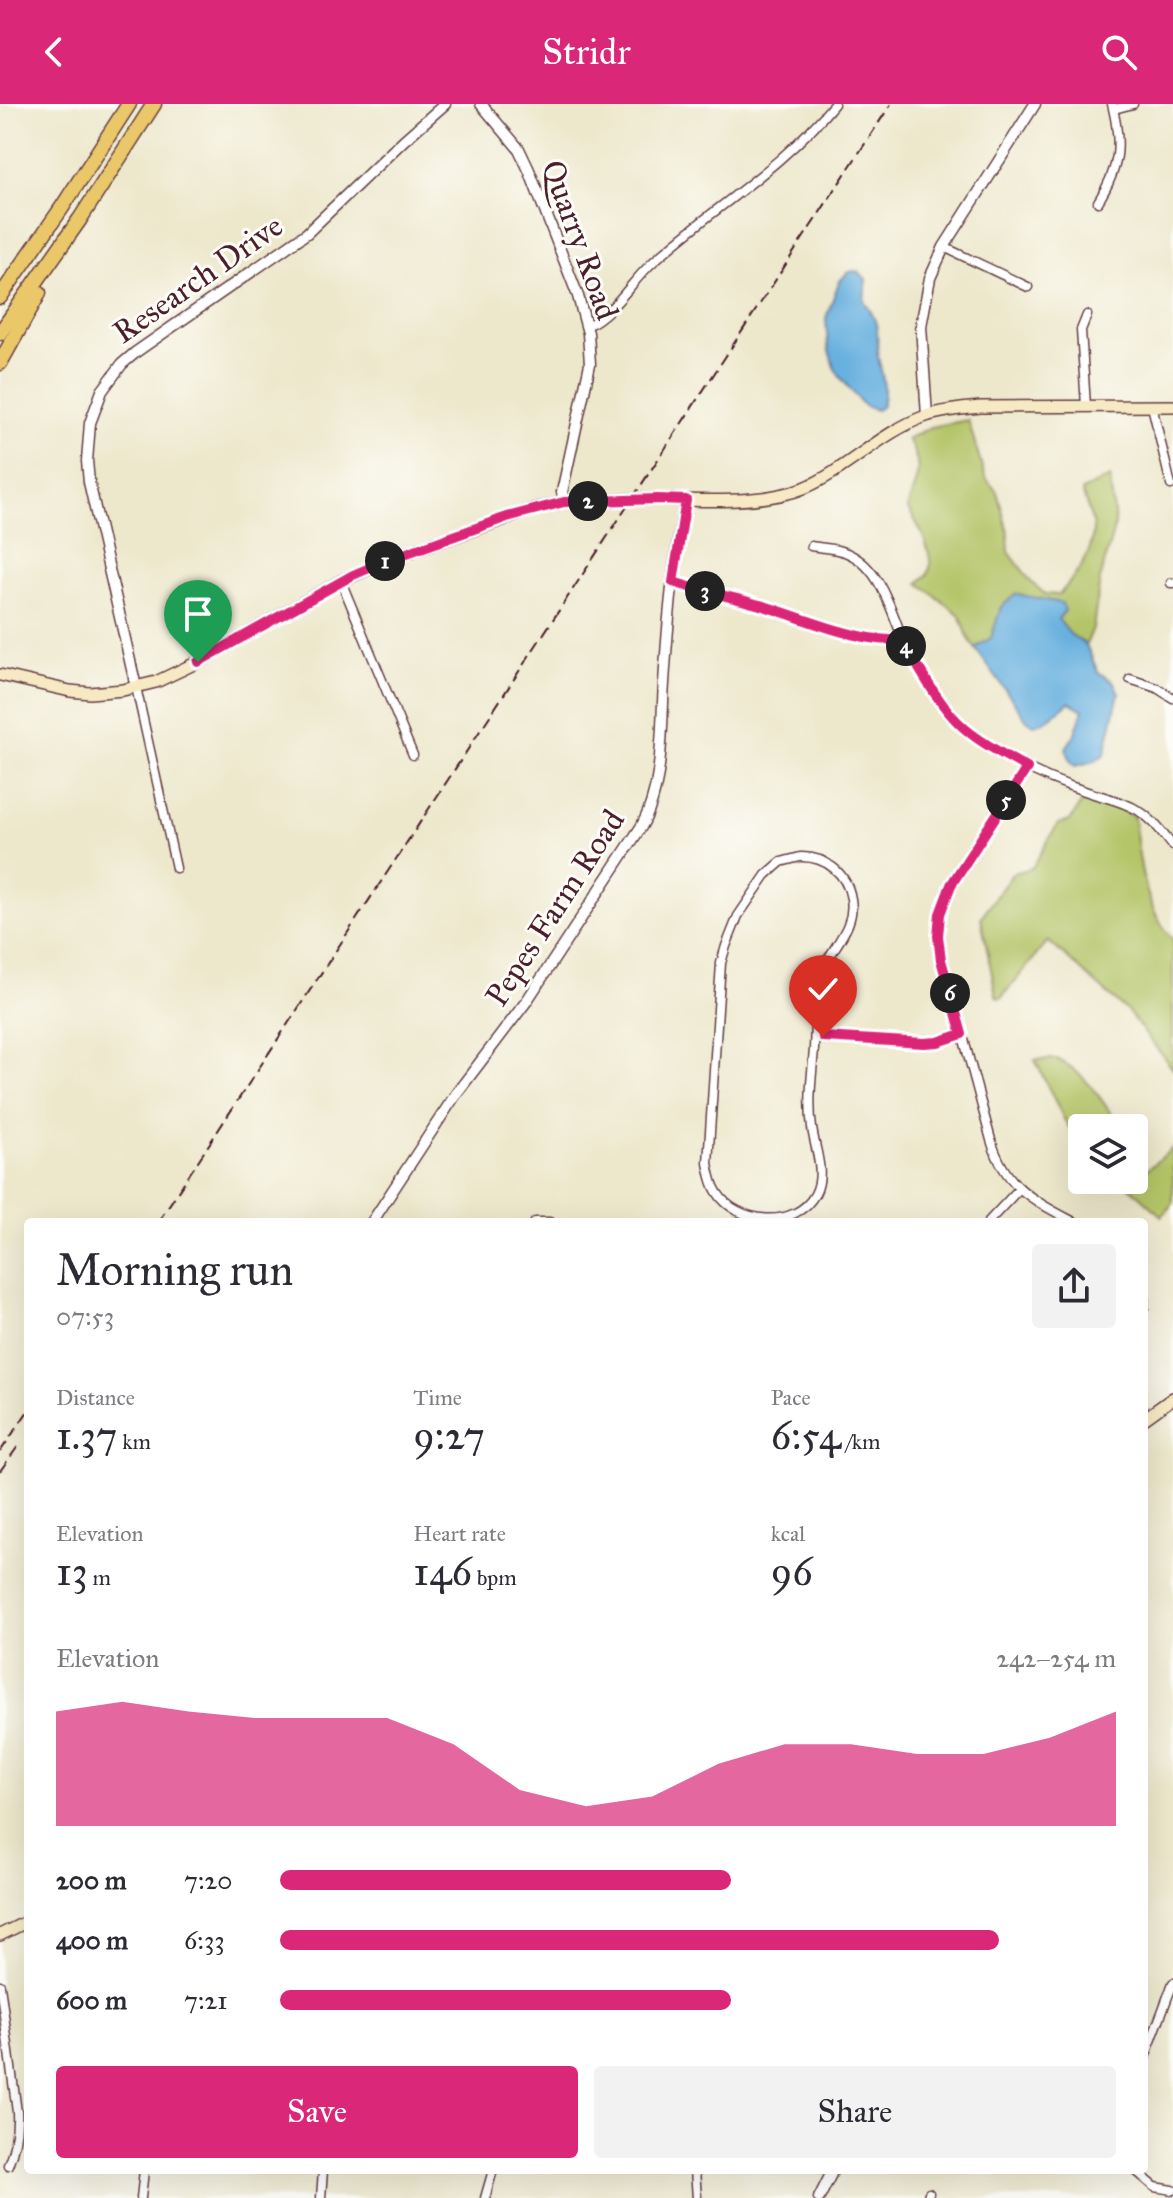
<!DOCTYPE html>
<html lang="en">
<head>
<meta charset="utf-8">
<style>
	:root { --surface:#fff; --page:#f2f2f3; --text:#2b2b33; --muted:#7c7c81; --accent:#db2777 }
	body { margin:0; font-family:"IM FELL Great Primer",serif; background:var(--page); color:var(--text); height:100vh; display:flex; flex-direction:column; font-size:30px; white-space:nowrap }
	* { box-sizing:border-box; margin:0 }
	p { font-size:26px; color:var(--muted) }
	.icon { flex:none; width:44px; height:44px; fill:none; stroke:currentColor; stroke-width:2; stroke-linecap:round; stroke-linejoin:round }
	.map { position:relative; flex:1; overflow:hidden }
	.drawer { position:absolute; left:24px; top:1114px; width:1124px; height:956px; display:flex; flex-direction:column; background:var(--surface); border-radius:8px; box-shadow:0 8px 32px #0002 }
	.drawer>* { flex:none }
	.tools { position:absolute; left:1068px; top:1010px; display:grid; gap:16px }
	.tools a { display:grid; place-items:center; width:80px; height:80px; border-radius:8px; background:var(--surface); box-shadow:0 8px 32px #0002; font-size:40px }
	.pin { position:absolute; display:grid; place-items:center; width:68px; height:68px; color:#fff; margin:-82px -34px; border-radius:50% 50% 50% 0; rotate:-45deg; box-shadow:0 0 8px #0007 }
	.pin .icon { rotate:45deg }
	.km { position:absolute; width:40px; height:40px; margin:-20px; border-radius:50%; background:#222; color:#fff; font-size:22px; line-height:40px; text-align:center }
	.round { display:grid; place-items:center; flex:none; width:84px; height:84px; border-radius:8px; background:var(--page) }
	.headline { display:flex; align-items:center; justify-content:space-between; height:136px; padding:0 32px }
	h1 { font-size:44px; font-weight:600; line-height:60px }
	.metrics { display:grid; grid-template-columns:repeat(3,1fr); gap:12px; height:136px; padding:8px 32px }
	.metrics div { display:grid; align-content:center }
	.metrics b { font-size:40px; font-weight:600 }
	.metrics small { font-size:22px; font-weight:400 }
	.metrics p { font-size:22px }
	.chart { height:224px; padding:16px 32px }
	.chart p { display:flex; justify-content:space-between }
	.chart svg { width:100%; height:144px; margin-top:8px; fill:var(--accent); opacity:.7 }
	.cta { display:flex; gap:16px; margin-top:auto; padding:16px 32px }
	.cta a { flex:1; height:92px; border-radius:8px; background:var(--accent); color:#fff; font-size:32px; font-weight:600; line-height:92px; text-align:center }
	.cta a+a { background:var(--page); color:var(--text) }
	ul { padding:0 32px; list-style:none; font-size:26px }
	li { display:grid; grid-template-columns:128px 96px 1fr; align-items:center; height:60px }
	li i { height:20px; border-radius:10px; background:var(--accent) }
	header { display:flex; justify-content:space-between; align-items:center; height:104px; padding:0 32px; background:var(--accent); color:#fff; font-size:36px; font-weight:600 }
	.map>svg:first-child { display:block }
	.green { fill:#b4c467; stroke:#7f7249; stroke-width:2 }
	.water { fill:#68b0df; stroke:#596885; stroke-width:2 }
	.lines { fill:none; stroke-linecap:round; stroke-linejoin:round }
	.minor-casing { stroke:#623d43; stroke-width:11 }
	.tertiary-casing { stroke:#623d43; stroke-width:13 }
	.secondary-casing { stroke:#623d43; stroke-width:14 }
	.motorway-casing { stroke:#623d43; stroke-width:17 }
	.minor { stroke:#fff; stroke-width:8 }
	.tertiary { stroke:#fff; stroke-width:10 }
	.secondary { stroke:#f7e9c3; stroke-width:11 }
	.motorway { stroke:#eac769; stroke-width:14 }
	.rail { stroke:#4a1f2b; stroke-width:2; stroke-dasharray:12 6; stroke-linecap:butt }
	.secondary-bridge-casing { stroke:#623d43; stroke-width:14; stroke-linecap:butt }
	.secondary-bridge { stroke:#f7e9c3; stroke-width:11 }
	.route-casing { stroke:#fff; stroke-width:16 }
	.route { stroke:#db2777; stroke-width:10 }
	.labels { text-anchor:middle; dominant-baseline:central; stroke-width:6; stroke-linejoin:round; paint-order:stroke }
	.street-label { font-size:32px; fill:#4a1f2b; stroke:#fdfcf7 }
</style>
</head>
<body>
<header><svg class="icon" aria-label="back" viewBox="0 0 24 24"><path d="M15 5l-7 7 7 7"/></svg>Stridr<svg class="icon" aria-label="search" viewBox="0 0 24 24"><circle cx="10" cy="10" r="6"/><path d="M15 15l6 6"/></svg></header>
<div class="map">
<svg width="1173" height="2094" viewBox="0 0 1173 2094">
	<rect width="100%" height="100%" fill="#fdfcf7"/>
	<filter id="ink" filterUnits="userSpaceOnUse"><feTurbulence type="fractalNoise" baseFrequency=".0125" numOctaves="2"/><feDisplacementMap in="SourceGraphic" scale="16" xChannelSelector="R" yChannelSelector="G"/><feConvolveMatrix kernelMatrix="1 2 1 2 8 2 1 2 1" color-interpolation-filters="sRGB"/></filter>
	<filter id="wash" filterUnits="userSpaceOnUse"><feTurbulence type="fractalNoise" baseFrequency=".006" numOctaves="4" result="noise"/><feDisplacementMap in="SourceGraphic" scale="32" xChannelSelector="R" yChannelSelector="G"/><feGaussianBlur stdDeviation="1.8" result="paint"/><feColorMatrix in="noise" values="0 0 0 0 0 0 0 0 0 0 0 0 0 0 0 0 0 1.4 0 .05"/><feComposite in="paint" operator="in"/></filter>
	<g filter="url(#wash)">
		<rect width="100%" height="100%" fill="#ede7cb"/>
		<g class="green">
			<path d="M 968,316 L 985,373 L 997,388 L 1008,428 L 1009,448 L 1032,479 L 1045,490 L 1059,491 C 1075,472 1094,451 1093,424 C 1092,412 1085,398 1082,387 L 1110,373 L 1115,420 L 1100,475 L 1093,524 L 1086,541 L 1070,530 L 1057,515 L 1001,503 L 992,534 L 975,544 L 968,533 L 960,511 L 919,479 C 922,476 925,473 928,470 C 937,455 917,417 907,404 C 917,376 925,361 907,335 L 931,323 Z"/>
			<path d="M 1084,694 L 1112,701 L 1134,713 C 1139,755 1143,803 1173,835 L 1173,965 L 1128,908 L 1048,837 L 1002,893 L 998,894 L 996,891 L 981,813 L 1013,769 L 1032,764 L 1058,720 L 1070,717 Z"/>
			<path d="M 1057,955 C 1083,967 1102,995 1117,1019 L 1114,1024 L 1082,1024 L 1082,1044 L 1064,1015 L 1035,956 Z"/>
			<path d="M 1173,1044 L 1173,1099 L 1162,1112 L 1128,1081 Z"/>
		</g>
		<g class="water">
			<path d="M 853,167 L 858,168 L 866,175 L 864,197 C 869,204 874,211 876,220 C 879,230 876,242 878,252 C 881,269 888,286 881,303 L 876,306 L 864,302 L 840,273 L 834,263 L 828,243 L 826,214 L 839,178 L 847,169 Z"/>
			<path d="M 1016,490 L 1062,499 L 1065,507 L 1058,515 L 1070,530 L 1086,541 L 1098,568 L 1114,578 L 1119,589 L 1105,650 L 1095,657 L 1075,662 L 1071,658 L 1066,644 L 1074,632 L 1083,606 L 1069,598 L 1046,617 L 1034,621 L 1027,616 L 975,544 L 991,534 L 1001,503 Z"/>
		</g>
	</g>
	<g filter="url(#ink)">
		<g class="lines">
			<g class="minor-casing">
				<g id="minor">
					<path d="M 1114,5 L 1133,0"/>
					<path d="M 1098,98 C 1120,63 1122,41 1112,0"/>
					<path d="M 944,143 L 1028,183"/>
					<path d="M 587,222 C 616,207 630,179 653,158 C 713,104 783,63 834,0"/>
					<path d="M 1086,302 L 1081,226 L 1087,211"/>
					<path d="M 1152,302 L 1171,381"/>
					<path d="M 811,442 C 821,444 832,444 841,447 C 878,457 890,503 902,533 C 910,554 940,599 955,615 C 983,645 1043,674 1082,686 C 1101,693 1122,696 1139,707 C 1154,716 1162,729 1173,742"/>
					<path d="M 341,477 L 413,651"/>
					<path d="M 673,478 C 705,488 738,494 770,504 C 805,515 867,541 903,535"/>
					<path d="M 1171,479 L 1173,479"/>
					<path d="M 1130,575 L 1157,584 L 1173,594"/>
					<path d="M 136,583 L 176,764"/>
					<path d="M 1027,664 L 947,789 L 939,816 L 939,843 L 991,1036 C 1005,1083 1033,1096 1074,1118"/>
					<path d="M 800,753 C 825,752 847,769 851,795 C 857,829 821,850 817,884 C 815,904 815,925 814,945 C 812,971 808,998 812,1024 C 815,1046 826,1069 815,1090 C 796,1126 736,1120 717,1088 C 711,1079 710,1069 708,1059 L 721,859 L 726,842 L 738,812 L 766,771 L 781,758 Z"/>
					<path d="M 815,933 L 924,939 L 938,938 L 962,930"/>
					<path d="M 535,1118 L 550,1118"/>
					<path d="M 988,1118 L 1019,1085"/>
					<path d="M 1144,1192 L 1144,1204"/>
					<path d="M 0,1881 L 17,2008 C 18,2027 15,2043 8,2061"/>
					<path d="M 1144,1956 L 1173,1879"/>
					<path d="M 695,2066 L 697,2094"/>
					<path d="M 1135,2066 L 1155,2083 L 1173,2086"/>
					<path d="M 141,2094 L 144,2066"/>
					<path d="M 321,2094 L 323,2066"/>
					<path d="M 485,2094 L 493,2066"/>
					<path d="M 927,2094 L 929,2089"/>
				</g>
			</g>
			<g class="tertiary-casing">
				<g id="tertiary">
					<path d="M 481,0 L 519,45 L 529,66 L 578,192 L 588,229 L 590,260 L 562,388 L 564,398"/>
					<path d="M 927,312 L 921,222 L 930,174 L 944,143 L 1035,0"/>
					<path d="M 136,583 L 89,378 L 87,357 L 90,319 L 102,287 L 122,260 L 136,248 L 307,129 L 404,36 L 445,0"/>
					<path d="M 372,1118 L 456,990 L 526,898 L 641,723 C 664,683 661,624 664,579 C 668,518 673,456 686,396"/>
					<path d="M 819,2094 L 833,2066"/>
				</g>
			</g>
			<g class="secondary-casing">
				<g id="secondary">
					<path d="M 658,395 C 701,397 764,400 804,384 C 847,366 881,328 926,312 C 943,306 962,305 980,303 L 1173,302"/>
					<path d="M 0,571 L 70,587 L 90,589 L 123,586 L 156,578 L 198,558 L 341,477 L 393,454 L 534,405 L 564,398 L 611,396"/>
					<path d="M 1144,1315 L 1173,1294"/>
					<path d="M 0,1831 L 28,1817"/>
				</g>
			</g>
			<g class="motorway-casing">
				<g id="motorway">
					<path d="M 0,193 L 61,105 L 129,0"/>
					<path d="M 0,229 L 80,115 L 154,0"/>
					<path d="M 0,259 L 39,189"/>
				</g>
			</g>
			<use href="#minor" class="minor"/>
			<use href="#tertiary" class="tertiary"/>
			<use href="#secondary" class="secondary"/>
			<use href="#motorway" class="motorway"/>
			<g class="rail">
				<path d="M 158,1118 L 891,0"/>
				<path d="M 0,1348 L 28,1307"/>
				<path d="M 0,1367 L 19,1341"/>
			</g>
			<g class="secondary-bridge-casing">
				<path id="secondary-bridge" d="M 611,396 L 658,395"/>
			</g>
			<use href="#secondary-bridge" class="secondary-bridge"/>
		</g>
	</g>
	<g class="lines" filter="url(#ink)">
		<g class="route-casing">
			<path id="route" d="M 198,558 L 353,471 L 393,454 L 507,413 L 564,398 L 658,395 L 686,396 L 673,478 C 705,488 738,494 770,504 C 806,515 865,541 903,535 C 918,564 939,602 963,623 C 982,640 1005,651 1027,664 L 951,781 L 940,810 L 938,832 L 941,856 L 962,930 L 938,938 L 924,939 L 823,933"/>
		</g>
		<use href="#route" class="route"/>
	</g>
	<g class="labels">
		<g class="street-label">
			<text transform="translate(580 136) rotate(70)">Quarry Road</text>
			<text transform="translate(198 175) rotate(-35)">Research Drive</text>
			<text transform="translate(555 804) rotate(-57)">Pepes Farm Road</text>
		</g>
	</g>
</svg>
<div class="tools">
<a><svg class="icon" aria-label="layers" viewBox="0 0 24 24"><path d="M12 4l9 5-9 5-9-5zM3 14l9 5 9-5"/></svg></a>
</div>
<div class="pin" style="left:198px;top:558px;background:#1e9e55"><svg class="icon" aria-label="arrive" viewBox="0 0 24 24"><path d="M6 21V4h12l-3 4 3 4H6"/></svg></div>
<div class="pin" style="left:823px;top:933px;background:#d93025"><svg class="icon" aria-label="check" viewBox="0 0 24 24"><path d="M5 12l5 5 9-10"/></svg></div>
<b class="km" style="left:385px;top:457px">1</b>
<b class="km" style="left:588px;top:397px">2</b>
<b class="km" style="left:705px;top:487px">3</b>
<b class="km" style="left:906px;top:542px">4</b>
<b class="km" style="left:1006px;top:696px">5</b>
<b class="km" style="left:950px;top:889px">6</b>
<section class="drawer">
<div class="headline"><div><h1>Morning run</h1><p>07:53</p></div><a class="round"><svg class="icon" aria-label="share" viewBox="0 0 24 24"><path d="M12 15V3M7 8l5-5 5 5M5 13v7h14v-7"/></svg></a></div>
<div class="metrics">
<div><p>Distance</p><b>1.37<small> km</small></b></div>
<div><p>Time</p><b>9:27</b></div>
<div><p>Pace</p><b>6:54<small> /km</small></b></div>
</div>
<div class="metrics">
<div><p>Elevation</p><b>13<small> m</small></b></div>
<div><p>Heart rate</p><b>146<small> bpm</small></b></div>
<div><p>kcal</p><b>96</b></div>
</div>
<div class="chart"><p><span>Elevation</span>242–254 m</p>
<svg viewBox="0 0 160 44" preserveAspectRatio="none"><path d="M0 44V9L10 6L20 9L30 11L40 11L50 11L60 19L70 33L80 38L90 35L100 25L110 19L120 19L130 22L140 22L150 17L160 9V44z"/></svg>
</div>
<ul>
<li><b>200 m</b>7:20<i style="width:54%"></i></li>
<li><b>400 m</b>6:33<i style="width:86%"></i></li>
<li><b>600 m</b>7:21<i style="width:54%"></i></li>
</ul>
<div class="cta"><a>Save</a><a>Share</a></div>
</section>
</div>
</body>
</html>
